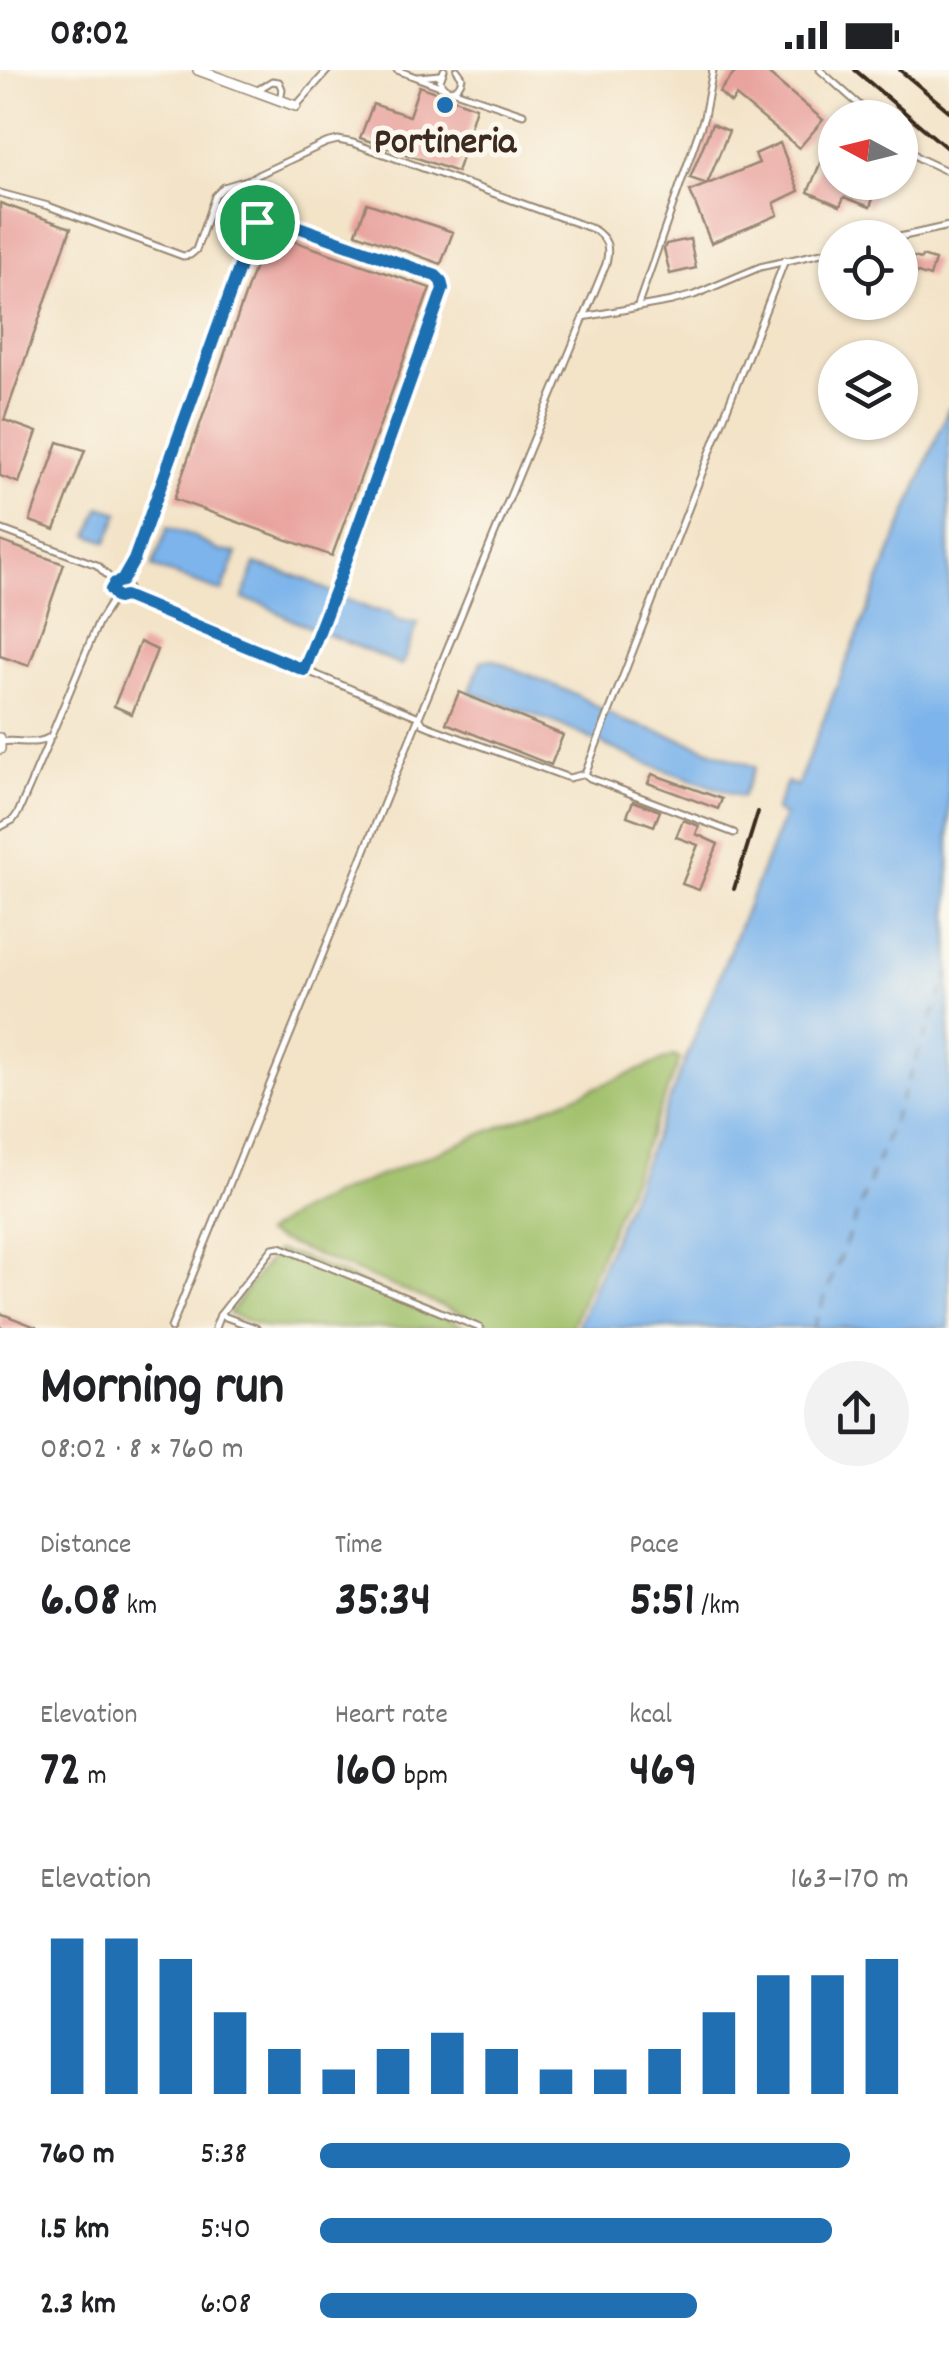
<!DOCTYPE html>
<html lang="en">
<head>
<meta charset="utf-8">
<style>
	:root { --surface:#fff; --page:#f2f2f2; --text:#202124; --muted:#757577; --accent:#1f6fb2 }
	body { margin:0; font-family:Dekko,sans-serif; background:var(--page); color:var(--text); height:100vh; display:flex; flex-direction:column; font-size:38px; white-space:nowrap }
	* { box-sizing:border-box; margin:0 }
	p { font-size:32px; color:var(--muted) }
	.icon { flex:none; width:55px; height:55px; fill:none; stroke:currentColor; stroke-width:2; stroke-linecap:round; stroke-linejoin:round }
	.map { position:relative; height:1258px; overflow:hidden }
	.sheet { display:flex; flex-direction:column; background:var(--surface); flex:1 }
	.sheet>* { flex:none }
	.needle { width:65px; rotate:277deg }
	.tools { position:absolute; left:818px; top:30px; display:grid; gap:20px }
	.tools a { display:grid; place-items:center; width:100px; height:100px; border-radius:50%; background:var(--surface); box-shadow:0 2px 8px #0004; font-size:50px }
	.pin { position:absolute; display:grid; place-items:center; width:85px; height:85px; color:#fff; margin:-42px; border:5px solid #fff; border-radius:50%; box-shadow:0 2px 10px #0007 }
	.round { display:grid; place-items:center; flex:none; width:105px; height:105px; border-radius:52px; background:var(--page) }
	.summary { display:flex; align-items:center; justify-content:space-between; height:170px; padding:0 40px }
	h1 { font-size:55px; font-weight:800; line-height:75px }
	.stats { display:grid; grid-template-columns:repeat(3,1fr); gap:15px; height:170px; padding:10px 40px }
	.stats div { display:grid; align-content:center }
	.stats b { font-size:50px; font-weight:800 }
	.stats small { font-size:28px; font-weight:400 }
	.stats p { font-size:28px }
	.chart { height:280px; padding:20px 40px }
	.chart p { display:flex; justify-content:space-between }
	.chart svg { width:100%; height:180px; margin-top:10px; stroke:var(--accent); stroke-width:6 }
	ul { padding:0 40px; list-style:none; font-size:32px }
	li { display:grid; grid-template-columns:160px 120px 1fr; align-items:center; height:75px }
	li i { height:25px; border-radius:12px; background:var(--accent) }
	.status { display:flex; justify-content:space-between; align-items:center; height:70px; padding:0 50px; background:var(--surface); direction:ltr }
	.status svg { height:28px; fill:currentColor }
	.map>svg:first-child { display:block }
	.green { fill:#9fbf67; stroke:#6d7442; stroke-width:2.5 }
	.water { fill:#7bb4eb; stroke:#5b6f84; stroke-width:2.5 }
	.lines { fill:none; stroke-linecap:round; stroke-linejoin:round }
	.ferry { stroke:#515a66; stroke-width:2.5; stroke-dasharray:12 10; stroke-linecap:butt }
	.building { fill:#e9a39e }
	.lane-casing { stroke:#978672; stroke-width:9 }
	.street-casing { stroke:#978672; stroke-width:12 }
	.lane { stroke:#fff; stroke-width:5 }
	.street { stroke:#fff; stroke-width:9 }
	.rail { stroke:#3b2a1e; stroke-width:4 }
	.route-casing { stroke:#fff; stroke-width:20 }
	.route { stroke:#1f6fb2; stroke-width:12 }
	.poi-dot { fill:#1f6fb2; stroke:#fbf7ec; stroke-width:4 }
	.labels { text-anchor:middle; dominant-baseline:central; stroke-width:10; stroke-linejoin:round; paint-order:stroke }
	.poi-label { font-size:38px; font-weight:bold; fill:#3b2a1e; stroke:#fbf7ec }
</style>
</head>
<body>
<div class="status"><b>08:02</b><svg viewBox="0 0 49 12"><path d="M0 12V9h3v3zM5 12V6h3v6zM10 12V3h3v9zM15 12V0h3v12zM26 1h20v11H26zM47 4h2v5h-2z"/></svg></div>
<div class="map">
<svg width="949" height="1258" viewBox="0 0 949 1258">
	<rect width="100%" height="100%" fill="#fbf7ec"/>
	<filter id="ink" filterUnits="userSpaceOnUse"><feTurbulence type="fractalNoise" baseFrequency=".01" numOctaves="2"/><feDisplacementMap in="SourceGraphic" scale="20" xChannelSelector="R" yChannelSelector="G"/><feConvolveMatrix kernelMatrix="1 2 1 2 8 2 1 2 1" color-interpolation-filters="sRGB"/></filter>
	<filter id="wash" filterUnits="userSpaceOnUse"><feTurbulence type="fractalNoise" baseFrequency=".0048" numOctaves="4" result="noise"/><feDisplacementMap in="SourceGraphic" scale="40" xChannelSelector="R" yChannelSelector="G"/><feGaussianBlur stdDeviation="2.25" result="paint"/><feColorMatrix in="noise" values="0 0 0 0 0 0 0 0 0 0 0 0 0 0 0 0 0 1.4 0 .05"/><feComposite in="paint" operator="in"/></filter>
	<g filter="url(#wash)">
		<rect width="100%" height="100%" fill="#f3e3c7"/>
		<g class="green">
			<path d="M 673,986 L 680,989 L 571,1258 L 496,1258 L 264,1164 L 291,1146 L 333,1125 Z"/>
			<path d="M 277,1181 L 296,1185 L 469,1258 L 267,1258 L 229,1244 L 273,1184 Z"/>
		</g>
		<g class="water">
			<path d="M 949,337 L 949,1258 L 577,1258 L 784,746 L 775,741 L 787,712 L 797,716 Z"/>
			<path d="M 100,437 L 119,443 L 107,472 L 89,465 Z"/>
			<path d="M 168,457 L 193,466 L 219,481 L 237,483 L 222,522 L 152,497 Z"/>
			<path d="M 255,494 L 305,509 L 345,529 L 373,540 L 389,542 L 399,551 L 418,553 L 402,595 L 292,550 L 263,534 L 243,529 Z"/>
			<path d="M 491,589 L 577,625 L 621,650 L 678,668 L 755,697 L 742,727 L 645,693 L 556,653 L 470,622 L 481,591 Z"/>
		</g>
		<g class="lines">
			<path class="ferry" d="M 813,1258 L 949,904"/>
		</g>
		<g id="blocks">
			<g class="building">
				<path d="M 737,0 L 764,0 L 823,50 L 799,78 L 736,26 L 731,33 L 719,22 Z"/>
				<path d="M 419,16 L 476,37 L 467,67 L 469,67 L 457,102 L 360,68 L 373,34 L 409,46 Z"/>
				<path d="M 712,54 L 729,61 L 707,114 L 690,108 Z"/>
				<path d="M 835,58 L 835,112 L 879,112 L 870,137 L 844,127 L 840,136 L 808,122 Z"/>
				<path d="M 780,73 L 799,121 L 774,133 L 778,145 L 711,173 L 690,121 L 759,93 L 755,84 Z"/>
				<path d="M 0,133 L 71,158 L 4,350 L 37,362 L 19,413 L 0,406 Z"/>
				<path d="M 367,133 L 453,162 L 441,194 L 356,163 Z"/>
				<path d="M 267,162 L 430,218 L 332,486 L 174,429 Z"/>
				<path d="M 690,169 L 696,198 L 670,204 L 664,179 L 666,174 Z"/>
				<path d="M 906,185 L 921,189 L 922,186 L 935,190 L 930,207 L 902,198 Z"/>
				<path d="M 58,372 L 85,380 L 55,460 L 30,451 Z"/>
				<path d="M 0,471 L 64,494 L 29,596 L 0,586 Z"/>
				<path d="M 140,572 L 157,580 L 132,644 L 114,636 Z"/>
				<path d="M 459,622 L 563,665 L 551,695 L 446,653 Z"/>
				<path d="M 652,704 L 722,729 L 718,739 L 648,713 Z"/>
				<path d="M 633,731 L 660,741 L 654,756 L 627,746 Z"/>
				<path d="M 683,750 L 699,756 L 696,764 L 718,774 L 699,820 L 682,814 L 698,775 L 676,767 Z"/>
				<path d="M 0,1243 L 36,1257 L 36,1258 L 0,1258 Z"/>
			</g>
		</g>
	</g>
	<g filter="url(#ink)">
		<use href="#blocks" fill-opacity="0" stroke="#978672" stroke-width="2.5"/>
		<g class="lines">
			<g class="lane-casing">
				<g id="lane">
					<path d="M 397,0 L 440,16"/>
					<path d="M 444,0 L 440,11 C 445,24 460,22 462,7 L 457,0"/>
					<path d="M 820,0 L 874,48"/>
					<path d="M 418,7 L 440,5"/>
					<path d="M 452,20 L 523,44"/>
					<path d="M 256,21 L 272,11 L 279,12 L 282,19 L 280,30"/>
					<path d="M 296,36 L 328,0"/>
					<path d="M 900,71 L 919,88 L 949,102"/>
					<path d="M 0,123 L 48,136 L 183,186 L 190,185 L 196,180 L 215,126 L 224,117 L 247,110 L 326,73 L 338,70 L 353,73 L 593,159 C 608,169 610,177 606,194 L 419,647 L 171,1258"/>
					<path d="M 895,168 L 949,156"/>
					<path d="M 638,235 L 704,47 L 713,0"/>
					<path d="M 583,247 L 672,231 L 694,225 L 760,197 L 835,180"/>
					<path d="M 0,459 L 97,495 L 115,513"/>
					<circle cx="120" cy="519" r="8"/>
					<path d="M 122,511 L 134,490 L 257,152 L 264,147 L 273,148 L 435,207 L 442,214 L 443,222 L 338,513 L 303,600"/>
					<path d="M 125,526 L 419,647 L 423,654 L 430,657 L 569,708 L 585,704 L 590,708 L 734,763"/>
					<path d="M 1,672 C 18,669 37,677 51,666 L 98,553 L 115,526"/>
					<path d="M 585,704 L 785,190"/>
					<path d="M 0,757 L 13,750 L 18,743 L 49,671"/>
					<path d="M 215,1258 L 220,1245"/>
					<path d="M 256,1258 L 220,1245 L 273,1178 L 280,1177 L 480,1258"/>
				</g>
			</g>
			<g class="street-casing">
				<g id="street">
					<path d="M 198,0 L 296,36"/>
					<path d="M 0,668 L 0,679"/>
				</g>
			</g>
			<use href="#lane" class="lane"/>
			<use href="#street" class="street"/>
			<g class="rail">
				<path d="M 855,0 L 949,80"/>
				<path d="M 900,0 L 949,41"/>
				<path d="M 734,819 L 758,742"/>
			</g>
		</g>
	</g>
	<g class="lines" filter="url(#ink)">
		<g class="route-casing">
			<path id="route" d="M 264,147 L 273,148 L 436,206 L 441,211 L 443,219 L 338,513 L 304,600 L 125,526 L 118,528 L 111,520 L 115,513 L 122,511 L 134,490 L 254,157 L 257,152 Z"/>
		</g>
		<use href="#route" class="route"/>
	</g>
	<circle class="poi-dot" cx="445" cy="35" r="10"/>
	<g class="labels">
		<g class="poi-label">
			<text x="445" y="74">Portineria</text>
		</g>
	</g>
</svg>
<div class="tools">
<a><svg class="needle" viewBox="-14 -14 28 28"><path d="M0-13l5 13h-10z" fill="#e53935"/><path d="M0 13l5-13h-10z" fill="#757577"/></svg></a>
<a><svg class="icon" aria-label="locate" viewBox="0 0 24 24"><circle cx="12" cy="12" r="6"/><path d="M12 2v4M12 18v4M2 12h4M18 12h4"/></svg></a>
<a><svg class="icon" aria-label="layers" viewBox="0 0 24 24"><path d="M12 4l9 5-9 5-9-5zM3 14l9 5 9-5"/></svg></a>
</div>
<div class="pin" style="left:257px;top:152px;background:#1e9e55"><svg class="icon" aria-label="arrive" viewBox="0 0 24 24"><path d="M6 21V4h12l-3 4 3 4H6"/></svg></div>
</div>
<section class="sheet">
<div class="summary"><div><h1>Morning run</h1><p>08:02 · 8 × 760 m</p></div><a class="round"><svg class="icon" aria-label="share" viewBox="0 0 24 24"><path d="M12 15V3M7 8l5-5 5 5M5 13v7h14v-7"/></svg></a></div>
<div class="stats">
<div><p>Distance</p><b>6.08<small> km</small></b></div>
<div><p>Time</p><b>35:34</b></div>
<div><p>Pace</p><b>5:51<small> /km</small></b></div>
</div>
<div class="stats">
<div><p>Elevation</p><b>72<small> m</small></b></div>
<div><p>Heart rate</p><b>160<small> bpm</small></b></div>
<div><p>kcal</p><b>469</b></div>
</div>
<div class="chart"><p><span>Elevation</span>163–170 m</p>
<svg viewBox="0 0 160 44" preserveAspectRatio="none"><path d="M5 44V6M15 44V6M25 44V11M35 44V24M45 44V33M55 44V38M65 44V33M75 44V29M85 44V33M95 44V38M105 44V38M115 44V33M125 44V24M135 44V15M145 44V15M155 44V11"/></svg>
</div>
<ul>
<li><b>760 m</b>5:38<i style="width:90%"></i></li>
<li><b>1.5 km</b>5:40<i style="width:87%"></i></li>
<li><b>2.3 km</b>6:08<i style="width:64%"></i></li>
</ul>
</section>
</body>
</html>
